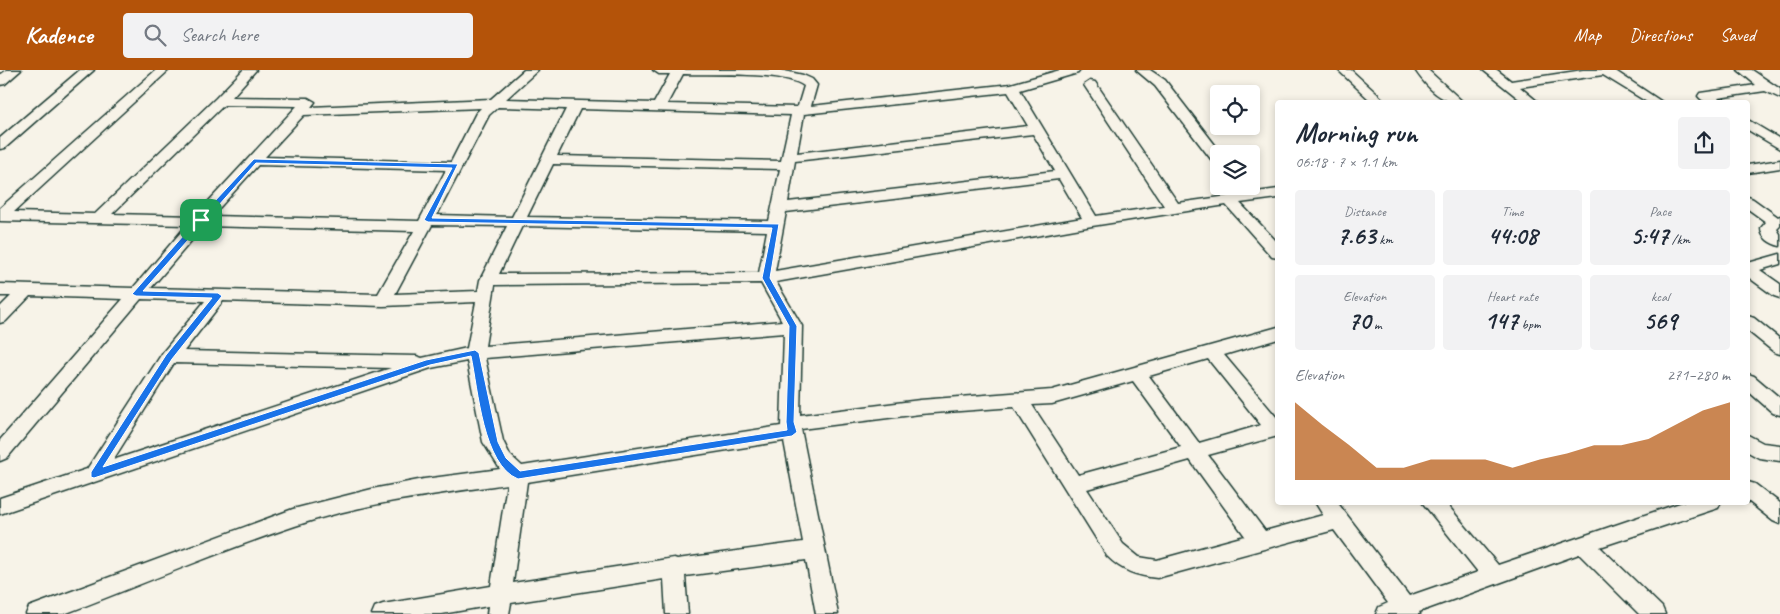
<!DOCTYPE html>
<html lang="en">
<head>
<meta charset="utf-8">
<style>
	:root { --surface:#fff; --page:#f2f2f3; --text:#1f2937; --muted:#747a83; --accent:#b45309 }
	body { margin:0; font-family:Caveat,sans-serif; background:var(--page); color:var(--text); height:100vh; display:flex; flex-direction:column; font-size:19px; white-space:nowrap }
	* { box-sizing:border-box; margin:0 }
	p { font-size:16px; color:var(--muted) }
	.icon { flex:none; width:28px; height:28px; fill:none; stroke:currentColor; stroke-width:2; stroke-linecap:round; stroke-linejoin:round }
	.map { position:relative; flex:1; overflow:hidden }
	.details { position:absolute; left:1275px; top:30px; width:475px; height:405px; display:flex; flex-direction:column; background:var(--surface); border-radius:5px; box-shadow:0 2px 8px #0003 }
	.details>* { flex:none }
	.fabs { position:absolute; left:1210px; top:15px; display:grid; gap:10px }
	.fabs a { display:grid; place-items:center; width:50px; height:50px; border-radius:5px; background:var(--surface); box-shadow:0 2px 8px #0003; font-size:25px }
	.pin { position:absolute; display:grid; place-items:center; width:42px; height:42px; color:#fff; margin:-21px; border-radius:10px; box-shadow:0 2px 8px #0006 }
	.round { display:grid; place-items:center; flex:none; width:52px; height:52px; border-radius:5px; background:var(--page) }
	.summary { display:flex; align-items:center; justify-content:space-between; height:85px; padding:0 20px }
	h1 { font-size:28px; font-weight:600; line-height:38px }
	.stats { display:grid; grid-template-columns:repeat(3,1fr); gap:8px; height:85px; padding:5px 20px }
	.stats div { display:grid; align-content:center; border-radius:5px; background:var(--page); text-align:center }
	.stats b { font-size:25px; font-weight:600 }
	.stats small { font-size:14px; font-weight:400 }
	.stats p { font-size:14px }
	.chart { height:140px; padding:10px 20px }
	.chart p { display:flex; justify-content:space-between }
	.chart svg { width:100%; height:90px; margin-top:5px; fill:var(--accent); opacity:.7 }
	header { display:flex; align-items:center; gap:30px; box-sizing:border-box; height:70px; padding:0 25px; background:var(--accent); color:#fff }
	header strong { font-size:24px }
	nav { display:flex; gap:28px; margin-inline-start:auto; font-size:18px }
	.search { width:350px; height:45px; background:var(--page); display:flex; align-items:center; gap:12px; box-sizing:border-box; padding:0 18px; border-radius:5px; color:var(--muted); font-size:19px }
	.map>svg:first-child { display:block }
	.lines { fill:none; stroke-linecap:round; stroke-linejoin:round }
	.street-casing { stroke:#1f3d34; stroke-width:3 }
	.street { fill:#f7f3e8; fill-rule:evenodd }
	.route { fill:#1a73e8; stroke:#fff; fill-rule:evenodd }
</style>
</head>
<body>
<header>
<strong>Kadence</strong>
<div class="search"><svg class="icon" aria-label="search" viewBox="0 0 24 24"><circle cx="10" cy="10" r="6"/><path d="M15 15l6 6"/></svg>Search here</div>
<nav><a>Map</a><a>Directions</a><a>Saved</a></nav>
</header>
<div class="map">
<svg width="1780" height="544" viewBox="0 0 1780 544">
	<rect width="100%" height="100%" fill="#f7f3e8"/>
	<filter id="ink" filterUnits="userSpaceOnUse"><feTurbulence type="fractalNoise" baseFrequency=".02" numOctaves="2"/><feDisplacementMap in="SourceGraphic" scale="10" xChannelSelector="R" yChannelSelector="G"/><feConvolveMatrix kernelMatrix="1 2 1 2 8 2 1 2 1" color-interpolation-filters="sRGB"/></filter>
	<g filter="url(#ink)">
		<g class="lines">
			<g class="street-casing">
				<g id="street">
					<path d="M 7,0 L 21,0 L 5,14 L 0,15 L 0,5 Z"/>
					<path d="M 80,0 L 94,0 L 5,78 L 0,79 L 0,68 Z"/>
					<path d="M 156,0 L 169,0 L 14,142 L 95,144 L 216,28 L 243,0 L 256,0 L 232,27 L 308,28 L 315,32 L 311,37 L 491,29 L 524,0 L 538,0 L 506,29 L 654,33 L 670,4 L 659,4 L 653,0 L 780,0 L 803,5 L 812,9 L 817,15 L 811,36 L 1011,14 L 1060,0 L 1080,0 L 1078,3 L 1020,20 L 1096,146 L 1164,136 L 1084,15 L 1090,11 L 1095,12 L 1178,133 L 1278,119 L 1278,128 L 1240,133 L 1278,173 L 1278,188 L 1272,187 L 1226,135 L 1092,156 L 776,212 L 802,256 L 800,345 L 920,330 L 1052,320 L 1278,257 L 1278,269 L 1224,285 L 1278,349 L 1278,366 L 1208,385 L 1265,461 L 1323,445 L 1315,432 L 1337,432 L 1409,526 L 1478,502 L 1422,432 L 1445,432 L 1498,495 L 1683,432 L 1721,432 L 1718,438 L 1600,477 L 1662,537 L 1665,544 L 1639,544 L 1579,484 L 1419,542 L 1420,544 L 1376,544 L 1379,537 L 1388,533 L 1334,460 L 1157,508 C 1137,506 1122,501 1107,486 L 1014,337 L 920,344 L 801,359 L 838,544 L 816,544 L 806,490 L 685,506 L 688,544 L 666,544 L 664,509 L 511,533 L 509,544 L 487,544 L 488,536 L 442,544 L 372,544 L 375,537 L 383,534 L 491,516 L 507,414 C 435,424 363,433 295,456 C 217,482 140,515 64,544 L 26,544 L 29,537 L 293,439 L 372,419 L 424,409 L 500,399 L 483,372 L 467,291 L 431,298 L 0,444 L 0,428 L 87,399 L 163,282 L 205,231 L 141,229 L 7,388 L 0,391 L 0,370 L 123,229 L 30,226 L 6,251 L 0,253 L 0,237 L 11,226 L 0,226 L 0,214 L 133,218 L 187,155 L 0,151 L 0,138 ZM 683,4 C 710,5 784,1 804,16 L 798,36 L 796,37 L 667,34 ZM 1008,22 L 1028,56 L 797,83 L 804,44 ZM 224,35 L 297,36 L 195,146 L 112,144 ZM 498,37 L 566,39 L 512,147 L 437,145 L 489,45 ZM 481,38 L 476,43 L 451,92 L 265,87 L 304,45 ZM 580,39 L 791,45 L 781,91 L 557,86 ZM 1033,64 L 1055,101 L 788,132 L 795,91 ZM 553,94 L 780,99 L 769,151 L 527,147 ZM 258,95 L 446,100 L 419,151 L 212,146 ZM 1059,109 L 1082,148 L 775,201 L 786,142 ZM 432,155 L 507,156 L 480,210 L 478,221 L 395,224 ZM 204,156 L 414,161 L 378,224 L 151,218 ZM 522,156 L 767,161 L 759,203 L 499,204 ZM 761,213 L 782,251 L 485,276 L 495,215 ZM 223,231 L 383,236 L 476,232 L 467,278 L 422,288 L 416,286 L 184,281 ZM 784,263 L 781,356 L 522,396 L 510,385 L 503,371 L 485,288 ZM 1208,289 L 1261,355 L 1199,373 L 1149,306 ZM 174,293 L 391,298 L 113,390 ZM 1133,311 L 1181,377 L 1078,405 L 1032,335 L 1052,334 ZM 784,371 L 803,472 L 677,489 L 674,488 L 513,513 L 527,412 ZM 1190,390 L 1245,466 L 1157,490 L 1139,487 L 1123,474 L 1087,419 Z"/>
					<path d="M 1136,0 L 1150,0 L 1165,10 L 1222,84 L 1219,84 L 1219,94 L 1214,93 L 1155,16 Z"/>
					<path d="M 1338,0 L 1351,0 L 1386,32 L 1372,32 Z"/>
					<path d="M 1415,0 L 1428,0 L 1463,32 C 1442,35 1426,16 1415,0 Z"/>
					<path d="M 1483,0 L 1497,0 L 1511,11 L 1583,0 L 1614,0 L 1662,32 L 1647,32 L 1603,5 L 1520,17 L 1538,32 L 1523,32 Z"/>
					<path d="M 1738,0 L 1752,0 L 1780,19 L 1780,28 L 1765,21 L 1718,28 L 1721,32 C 1712,32 1704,34 1698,26 L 1700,23 L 1756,15 Z"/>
					<path d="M 1748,50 L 1780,69 L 1780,79 L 1748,60 Z"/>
					<path d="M 1780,90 L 1780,98 L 1748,103 L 1748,95 Z"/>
					<path d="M 1748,127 L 1753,129 L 1778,147 L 1780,146 L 1780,156 L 1777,159 L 1780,164 L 1780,176 C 1771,174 1761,168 1761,158 L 1766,152 L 1748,139 Z"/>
					<path d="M 1780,184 L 1780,194 L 1760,200 L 1780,214 L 1780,228 L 1774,226 L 1748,207 L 1748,193 Z"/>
					<path d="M 1748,246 L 1754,248 L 1780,269 L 1780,284 L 1774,282 L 1748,261 Z"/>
					<path d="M 1748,304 L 1754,306 L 1780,328 L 1780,345 L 1773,343 L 1748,321 Z"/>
					<path d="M 1748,365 L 1763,373 L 1780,375 L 1780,391 L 1759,388 L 1748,382 Z"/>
					<path d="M 1748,412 L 1755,414 L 1780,433 L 1780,454 L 1773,451 L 1748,431 Z"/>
				</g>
			</g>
			<use href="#street" class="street"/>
		</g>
	</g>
	<path class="route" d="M 254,89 L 458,94 L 432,148 L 779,154 L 770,208 L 797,256 L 794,352 L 797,362 L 792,366 L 518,409 C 483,395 478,319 471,286 L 430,295 L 94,408 L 91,407 L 91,402 L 166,285 L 212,228 L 136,226 L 132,224 L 199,148 ZM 256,93 L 452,98 L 424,150 L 428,152 L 772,158 L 762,208 L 789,256 L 786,352 L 787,360 L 520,401 L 506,388 L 498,372 L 479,283 L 475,280 L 426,290 L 103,397 L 172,289 L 222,226 L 218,223 L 143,221 Z"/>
</svg>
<div class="fabs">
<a><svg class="icon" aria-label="locate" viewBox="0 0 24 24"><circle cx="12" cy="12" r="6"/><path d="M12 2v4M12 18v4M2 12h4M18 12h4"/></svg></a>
<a><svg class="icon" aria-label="layers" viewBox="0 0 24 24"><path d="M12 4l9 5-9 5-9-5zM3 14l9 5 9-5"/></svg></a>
</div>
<div class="pin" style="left:201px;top:150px;background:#1e9e55"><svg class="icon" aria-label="arrive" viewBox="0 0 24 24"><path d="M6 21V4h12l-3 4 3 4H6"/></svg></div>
<section class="details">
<div class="summary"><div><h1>Morning run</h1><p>06:18 · 7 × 1.1 km</p></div><a class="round"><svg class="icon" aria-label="share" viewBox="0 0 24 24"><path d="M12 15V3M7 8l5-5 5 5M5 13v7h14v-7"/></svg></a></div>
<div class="stats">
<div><p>Distance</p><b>7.63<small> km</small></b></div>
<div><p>Time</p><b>44:08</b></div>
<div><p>Pace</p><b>5:47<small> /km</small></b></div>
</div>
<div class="stats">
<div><p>Elevation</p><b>70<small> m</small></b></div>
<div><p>Heart rate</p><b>147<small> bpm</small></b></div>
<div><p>kcal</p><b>569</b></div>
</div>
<div class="chart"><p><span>Elevation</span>271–280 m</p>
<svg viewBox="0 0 160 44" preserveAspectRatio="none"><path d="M0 44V6L10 17L20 27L30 38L40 38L50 34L60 34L70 34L80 38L90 34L100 31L110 27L120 27L130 24L140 17L150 10L160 6V44z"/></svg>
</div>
</section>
</div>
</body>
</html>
